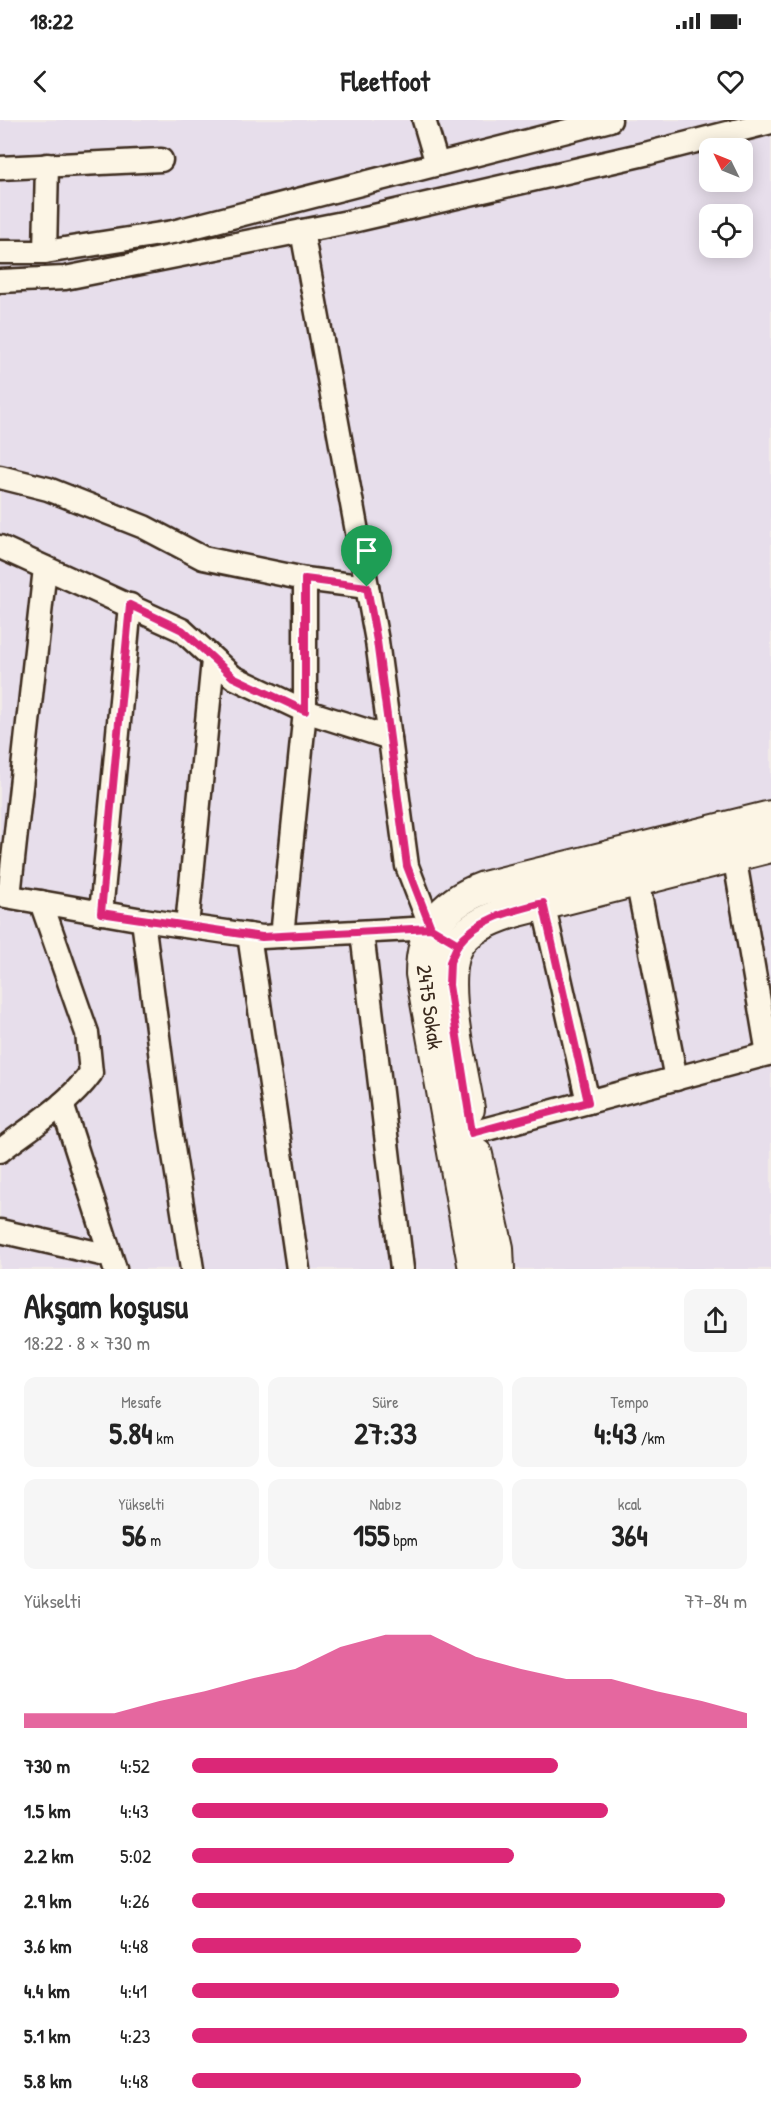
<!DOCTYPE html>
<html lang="tr">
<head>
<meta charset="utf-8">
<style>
	:root { --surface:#fff; --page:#f6f6f6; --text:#222; --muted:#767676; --accent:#db2777 }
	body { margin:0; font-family:"Patrick Hand",sans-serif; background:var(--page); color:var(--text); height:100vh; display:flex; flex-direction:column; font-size:22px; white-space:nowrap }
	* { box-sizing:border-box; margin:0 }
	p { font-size:20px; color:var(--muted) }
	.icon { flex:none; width:33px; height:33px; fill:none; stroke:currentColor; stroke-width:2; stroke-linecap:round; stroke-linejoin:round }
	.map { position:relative; height:1149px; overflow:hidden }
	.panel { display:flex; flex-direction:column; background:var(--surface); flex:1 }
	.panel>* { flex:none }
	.needle { width:39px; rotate:313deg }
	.controls { position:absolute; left:699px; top:18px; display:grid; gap:12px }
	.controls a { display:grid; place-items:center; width:54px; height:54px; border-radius:12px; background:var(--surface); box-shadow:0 3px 15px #0003; font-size:30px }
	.pin { position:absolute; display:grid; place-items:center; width:51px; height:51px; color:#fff; margin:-62px -26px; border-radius:50% 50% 50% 0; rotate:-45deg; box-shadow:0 0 6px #0007 }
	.pin .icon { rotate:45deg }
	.round { display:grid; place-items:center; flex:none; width:63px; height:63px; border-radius:12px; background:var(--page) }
	.summary { display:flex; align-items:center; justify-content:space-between; height:102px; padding:0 24px }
	h1 { font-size:33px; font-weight:700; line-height:45px }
	.figures { display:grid; grid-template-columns:repeat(3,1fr); gap:9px; height:102px; padding:6px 24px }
	.figures div { display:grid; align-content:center; border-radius:12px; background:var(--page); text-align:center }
	.figures b { font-size:30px; font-weight:700 }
	.figures small { font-size:16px; font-weight:400 }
	.figures p { font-size:16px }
	.chart { height:168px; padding:12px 24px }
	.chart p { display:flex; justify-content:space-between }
	.chart svg { width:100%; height:108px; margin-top:6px; fill:var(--accent); opacity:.7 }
	ul { padding:0 24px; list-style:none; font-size:20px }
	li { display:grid; grid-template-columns:96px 72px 1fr; align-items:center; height:45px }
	li i { height:15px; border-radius:8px; background:var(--accent) }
	.status { display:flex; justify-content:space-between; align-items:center; height:42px; padding:0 30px; background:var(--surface); direction:ltr }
	.status svg { height:16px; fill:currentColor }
	header { display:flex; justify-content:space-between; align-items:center; height:78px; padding:0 24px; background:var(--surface); font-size:27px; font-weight:700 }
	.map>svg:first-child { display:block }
	.built { fill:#e7deeb; fill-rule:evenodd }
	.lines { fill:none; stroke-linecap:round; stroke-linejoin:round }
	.street-casing { stroke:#3b2a1e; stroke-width:27 }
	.secondary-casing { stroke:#3b2a1e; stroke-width:36 }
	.street { stroke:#fcf5e5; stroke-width:22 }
	.secondary { stroke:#fcf5e5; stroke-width:32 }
	.route-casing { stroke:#fff; stroke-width:12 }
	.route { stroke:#db2777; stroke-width:8 }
	.labels { text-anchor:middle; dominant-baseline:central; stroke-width:5; stroke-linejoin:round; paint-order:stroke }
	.street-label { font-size:21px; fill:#3b2a1e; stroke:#fcf5e5 }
</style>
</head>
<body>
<div class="status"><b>18:22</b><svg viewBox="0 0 49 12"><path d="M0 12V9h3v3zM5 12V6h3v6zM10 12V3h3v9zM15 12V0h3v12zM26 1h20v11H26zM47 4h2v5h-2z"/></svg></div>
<header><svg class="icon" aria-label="back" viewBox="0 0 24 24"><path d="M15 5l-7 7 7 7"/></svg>Fleetfoot<svg class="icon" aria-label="heart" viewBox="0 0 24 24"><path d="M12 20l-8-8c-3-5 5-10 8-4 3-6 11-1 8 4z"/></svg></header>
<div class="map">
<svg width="771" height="1149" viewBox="0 0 771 1149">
	<rect width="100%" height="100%" fill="#f2ebe8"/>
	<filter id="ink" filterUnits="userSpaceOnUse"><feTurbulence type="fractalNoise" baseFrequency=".0167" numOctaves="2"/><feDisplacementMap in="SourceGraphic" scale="12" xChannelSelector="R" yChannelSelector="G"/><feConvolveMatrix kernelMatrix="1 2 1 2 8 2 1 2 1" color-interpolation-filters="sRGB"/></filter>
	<g filter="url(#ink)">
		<path class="built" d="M 0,0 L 771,0 L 771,1149 L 0,1149 ZM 710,28 L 742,28 L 742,62 L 710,62 ZM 710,94 L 742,94 L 742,128 L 710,128 Z"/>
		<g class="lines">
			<g class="street-casing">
				<g id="street">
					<path d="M 424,0 L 437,44"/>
					<path d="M 0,48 L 161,40"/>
					<path d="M 302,111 L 377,521 L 407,746 L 431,808 L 441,814"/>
					<path d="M 0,132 L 45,132 L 173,112 L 610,0"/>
					<path d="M 45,132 L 47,45"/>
					<path d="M 0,161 L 65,158 L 348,102 L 649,33 L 771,2"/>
					<path d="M 0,357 L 48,369 L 144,407 L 203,438 L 305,459 L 367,467"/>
					<path d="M 0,427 L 182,510 L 233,557 L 305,591 L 390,618"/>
					<path d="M 734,735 L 768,934"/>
					<path d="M 637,760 L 676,959"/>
					<path d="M 0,775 L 143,800 L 262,817 L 431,808"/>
					<path d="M 9,776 L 45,448"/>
					<path d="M 543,783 L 588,982"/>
					<path d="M 101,793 L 130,485"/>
					<path d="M 143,800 L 170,1009 L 192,1149"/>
					<path d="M 187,806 L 213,540"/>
					<path d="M 362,813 L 402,1149"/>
					<path d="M 249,815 L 298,1149"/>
					<path d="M 282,816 L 305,591 L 305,459"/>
					<path d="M 62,984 L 115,1149"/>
					<path d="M 472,1013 L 771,933"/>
					<path d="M 0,1031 C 31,1007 68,985 91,953 L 87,913 L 41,782"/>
					<path d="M 0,1111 L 110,1136"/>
				</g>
			</g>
			<g class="secondary-casing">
				<g id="secondary">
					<path d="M 468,989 C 462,949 437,856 459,823 C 470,806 495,797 514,791 L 771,726"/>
					<path d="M 476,1035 L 497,1128 L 498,1149"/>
					<path d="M 475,1149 L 422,854 C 422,810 443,783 484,768 L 771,697"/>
				</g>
			</g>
			<use href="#street" class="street"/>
			<use href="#secondary" class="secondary"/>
		</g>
	</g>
	<g class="lines" filter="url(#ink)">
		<g class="route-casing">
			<path id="route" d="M 367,467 L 305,459 L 305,591 L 233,557 L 182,510 L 130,485 L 101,793 L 262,817 L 431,808 L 458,824 C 478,798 512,791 543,783 L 588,982 L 472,1013 L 449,865 L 450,842 L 458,824 L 431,808 L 407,746 L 377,521 L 367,467"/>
		</g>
		<use href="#route" class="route"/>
	</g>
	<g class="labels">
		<g class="street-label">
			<text transform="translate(430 887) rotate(82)">2475 Sokak</text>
		</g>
	</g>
</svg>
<div class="controls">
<a><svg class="needle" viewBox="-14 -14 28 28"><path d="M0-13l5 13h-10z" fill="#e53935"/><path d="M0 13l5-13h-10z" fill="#767676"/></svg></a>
<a><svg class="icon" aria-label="locate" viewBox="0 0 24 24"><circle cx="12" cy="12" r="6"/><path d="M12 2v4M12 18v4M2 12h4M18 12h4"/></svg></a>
</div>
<div class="pin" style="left:367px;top:467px;background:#1e9e55"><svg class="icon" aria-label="arrive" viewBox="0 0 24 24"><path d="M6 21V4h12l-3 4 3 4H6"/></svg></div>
</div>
<section class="panel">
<div class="summary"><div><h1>Akşam koşusu</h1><p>18:22 · 8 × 730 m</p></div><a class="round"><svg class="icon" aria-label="share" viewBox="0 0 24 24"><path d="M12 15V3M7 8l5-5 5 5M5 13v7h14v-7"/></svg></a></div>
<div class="figures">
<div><p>Mesafe</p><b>5.84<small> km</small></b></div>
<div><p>Süre</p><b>27:33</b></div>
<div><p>Tempo</p><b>4:43<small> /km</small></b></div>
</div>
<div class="figures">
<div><p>Yükselti</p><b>56<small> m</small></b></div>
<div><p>Nabız</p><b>155<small> bpm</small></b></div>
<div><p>kcal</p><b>364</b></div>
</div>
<div class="chart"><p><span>Yükselti</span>77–84 m</p>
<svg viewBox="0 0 160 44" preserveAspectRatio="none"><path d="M0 44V38L10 38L20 38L30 33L40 29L50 24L60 20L70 11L80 6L90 6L100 15L110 20L120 24L130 24L140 29L150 33L160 38V44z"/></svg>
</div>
<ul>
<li><b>730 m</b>4:52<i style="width:66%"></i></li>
<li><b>1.5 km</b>4:43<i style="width:75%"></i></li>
<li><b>2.2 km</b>5:02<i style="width:58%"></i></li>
<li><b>2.9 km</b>4:26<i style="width:96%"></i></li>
<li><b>3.6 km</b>4:48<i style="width:70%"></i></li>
<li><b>4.4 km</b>4:41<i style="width:77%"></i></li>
<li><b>5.1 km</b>4:23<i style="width:100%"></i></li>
<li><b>5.8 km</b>4:48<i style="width:70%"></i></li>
</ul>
</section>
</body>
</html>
